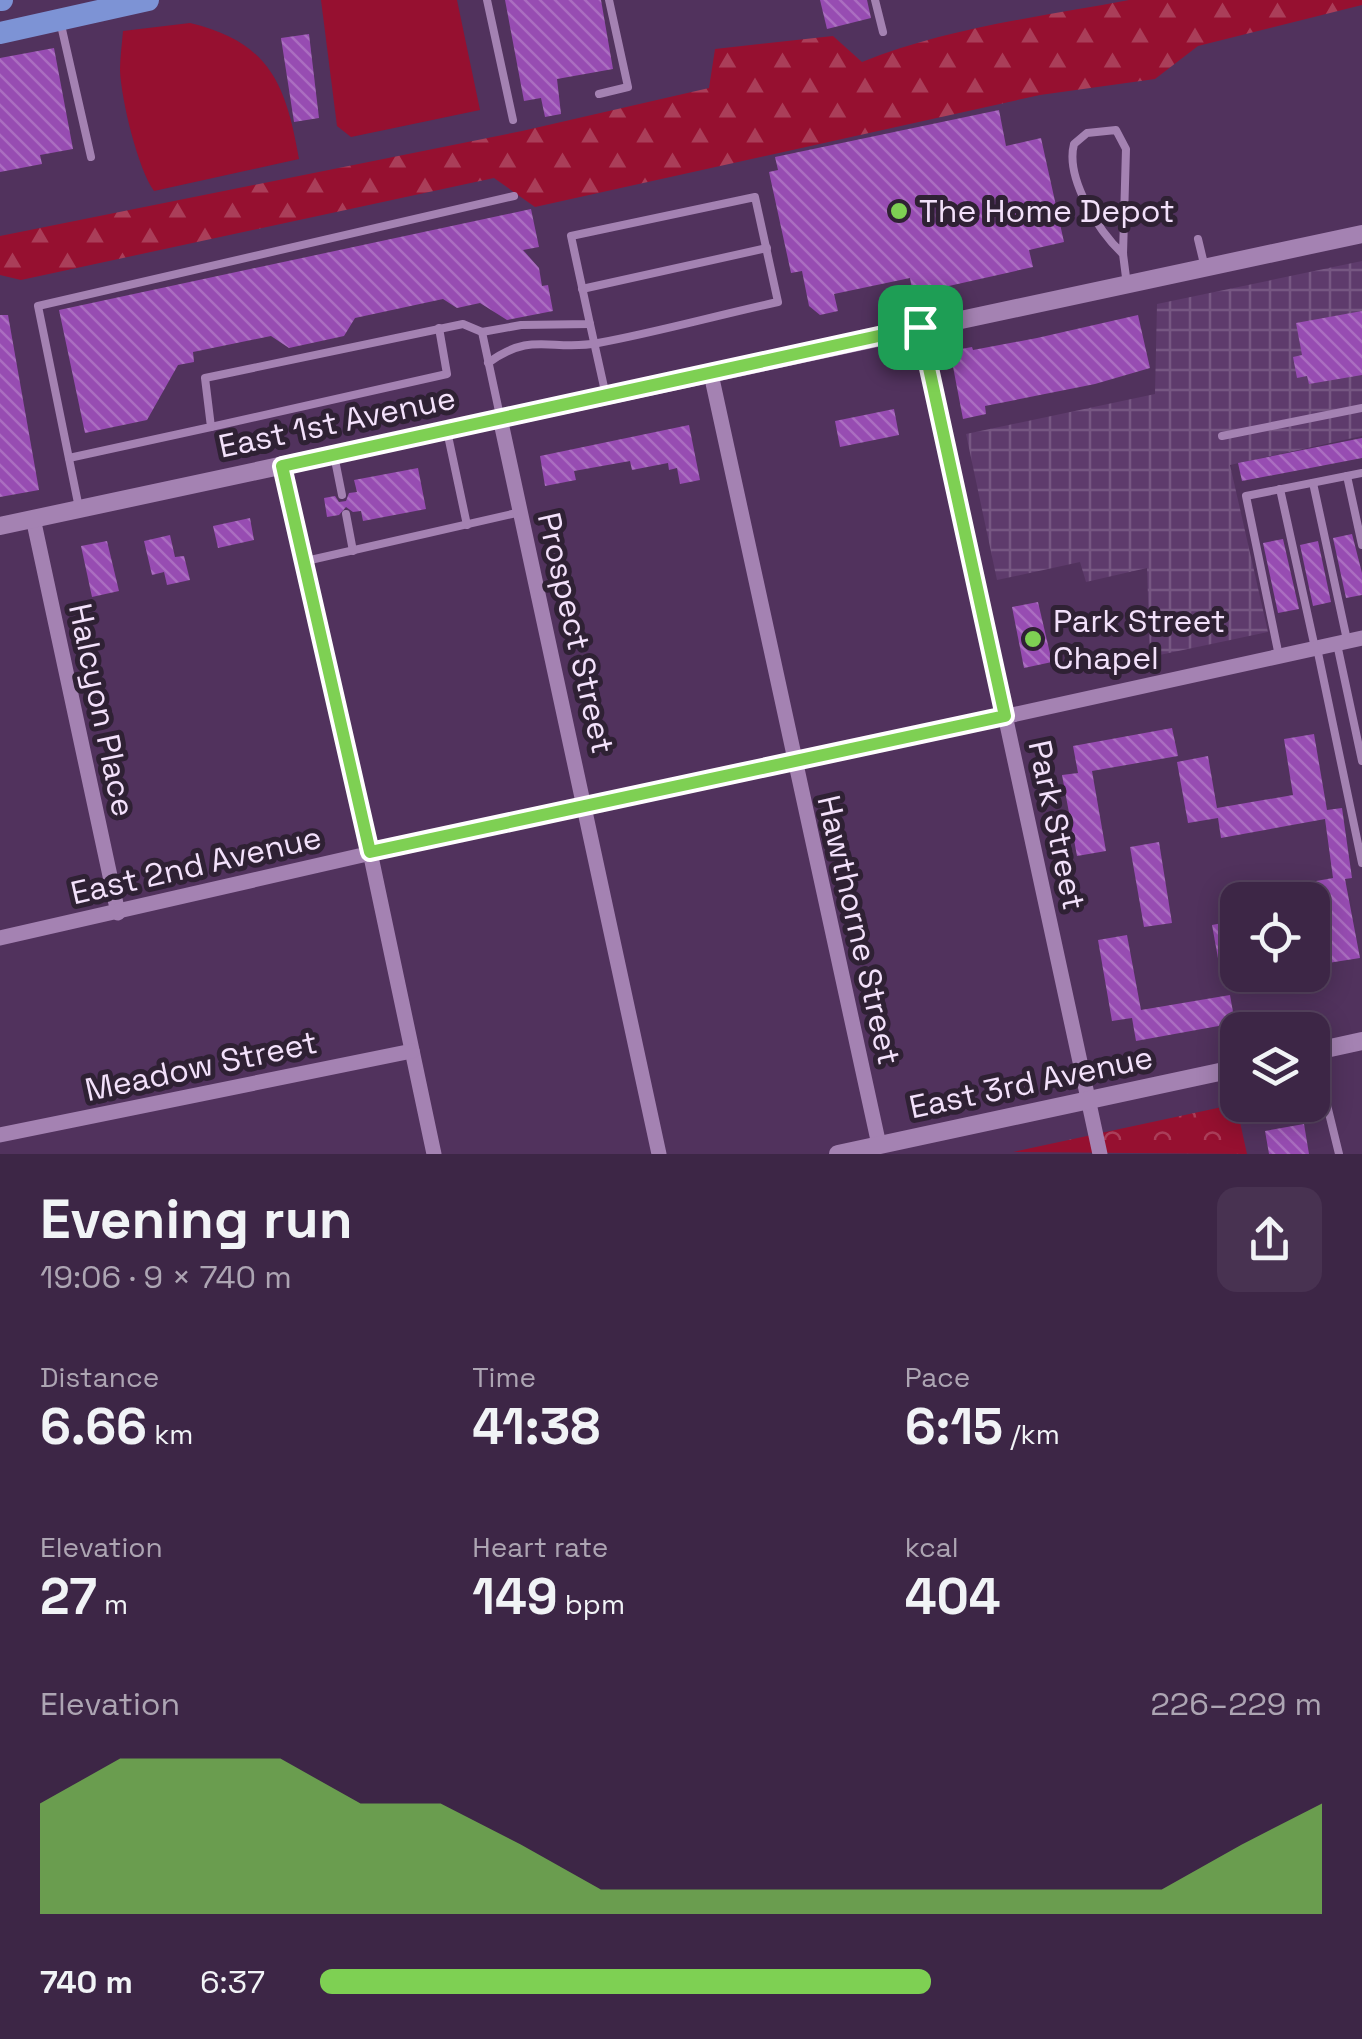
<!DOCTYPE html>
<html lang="en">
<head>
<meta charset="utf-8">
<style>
	:root { --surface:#3d2646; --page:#483251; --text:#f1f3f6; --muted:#ada5b3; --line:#56435f; --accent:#7ed053 }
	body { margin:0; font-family:"Space Grotesk",sans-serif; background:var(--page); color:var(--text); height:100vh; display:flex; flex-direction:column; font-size:38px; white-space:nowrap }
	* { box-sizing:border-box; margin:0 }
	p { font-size:32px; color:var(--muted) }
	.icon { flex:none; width:55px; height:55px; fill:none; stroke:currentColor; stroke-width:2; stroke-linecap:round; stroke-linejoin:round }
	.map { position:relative; height:1154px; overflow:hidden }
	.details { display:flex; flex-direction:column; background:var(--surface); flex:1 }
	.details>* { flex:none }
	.fabs { position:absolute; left:1220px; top:882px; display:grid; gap:20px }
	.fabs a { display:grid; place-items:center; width:110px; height:110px; border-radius:20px; background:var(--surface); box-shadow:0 5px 25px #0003,0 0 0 2px var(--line); font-size:50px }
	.pin { position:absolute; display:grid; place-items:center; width:85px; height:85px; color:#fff; margin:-42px; border-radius:20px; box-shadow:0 5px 15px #0006 }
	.round { display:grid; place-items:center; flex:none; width:105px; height:105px; border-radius:20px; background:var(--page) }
	.summary { display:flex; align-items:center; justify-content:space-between; height:170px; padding:0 40px }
	h1 { font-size:55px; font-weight:800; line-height:75px }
	.metrics { display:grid; grid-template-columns:repeat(3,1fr); gap:15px; height:170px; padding:10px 40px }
	.metrics div { display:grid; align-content:center }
	.metrics b { font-size:50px; font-weight:800 }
	.metrics small { font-size:28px; font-weight:400 }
	.metrics p { font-size:28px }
	.chart { height:280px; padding:20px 40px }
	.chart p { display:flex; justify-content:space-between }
	.chart svg { width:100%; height:180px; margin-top:10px; fill:var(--accent); opacity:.7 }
	ul { padding:0 40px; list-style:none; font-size:32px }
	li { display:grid; grid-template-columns:160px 120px 1fr; align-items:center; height:75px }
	li i { height:25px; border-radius:12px; background:var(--accent) }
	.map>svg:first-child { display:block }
	.industrial { fill:url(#industrial-grid) }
	.grass { fill:#961030 }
	.forest { fill:url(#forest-firs) }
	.park { fill:url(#park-crowns) }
	.building { fill:url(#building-back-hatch) }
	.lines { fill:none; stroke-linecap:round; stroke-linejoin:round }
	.service { stroke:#a482b2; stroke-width:8 }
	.minor { stroke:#a482b2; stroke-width:15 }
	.tertiary { stroke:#a482b2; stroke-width:18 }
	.primary { stroke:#7d93d5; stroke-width:22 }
	.route-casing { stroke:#fff; stroke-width:20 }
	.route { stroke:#7ed053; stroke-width:12 }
	.poi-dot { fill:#7ed053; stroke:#2f2134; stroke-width:4 }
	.labels { text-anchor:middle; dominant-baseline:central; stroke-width:10; stroke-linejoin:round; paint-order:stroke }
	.poi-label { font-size:32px; fill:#f3e1fb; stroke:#2f2134; text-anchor:start }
	.street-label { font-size:32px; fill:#f3e1fb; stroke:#2f2134 }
</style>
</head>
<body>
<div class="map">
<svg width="1362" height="1154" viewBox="0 0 1362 1154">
	<defs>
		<pattern id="industrial-grid" width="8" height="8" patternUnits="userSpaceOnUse" patternTransform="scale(2.5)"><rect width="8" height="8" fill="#5e3b6c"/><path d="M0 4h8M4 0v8" fill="none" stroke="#765782"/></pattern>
		<pattern id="forest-firs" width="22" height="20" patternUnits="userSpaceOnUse" patternTransform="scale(2.5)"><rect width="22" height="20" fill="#961030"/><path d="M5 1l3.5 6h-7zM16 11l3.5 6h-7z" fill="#aa3e59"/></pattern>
		<pattern id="park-crowns" width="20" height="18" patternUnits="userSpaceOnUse" patternTransform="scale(2.5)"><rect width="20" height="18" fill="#961030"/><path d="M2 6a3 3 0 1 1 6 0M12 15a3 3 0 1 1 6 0" fill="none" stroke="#aa3e59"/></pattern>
		<pattern id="building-back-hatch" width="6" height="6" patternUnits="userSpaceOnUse" patternTransform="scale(2.5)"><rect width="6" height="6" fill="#974cb2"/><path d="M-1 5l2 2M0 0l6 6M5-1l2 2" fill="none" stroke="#ab6ec1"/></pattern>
	</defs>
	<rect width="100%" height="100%" fill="#51325d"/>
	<path class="industrial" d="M 1362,261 L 1362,436 L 1230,465 L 1268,632 L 1150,657 L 1147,568 L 1086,582 L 1080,562 L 997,580 L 966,434 L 1155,394 L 1157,304 Z"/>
	<g class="grass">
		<path d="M 321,0 L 457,0 L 480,110 L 351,137 L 337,126 Z"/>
		<path d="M 190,23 C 270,42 286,85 299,159 L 154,191 C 138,169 121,99 120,70 C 120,58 122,44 123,31 Z"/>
	</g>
	<path class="forest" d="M 1129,0 L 1362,0 L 1362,5 L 1198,46 L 1155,79 L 1040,95 L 535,207 L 494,178 L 21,280 L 0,275 L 0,236 L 522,131 L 709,88 L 715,49 L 833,36 L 862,62 C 946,28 1039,17 1129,0 Z"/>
	<path class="park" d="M 1236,1104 L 1247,1154 L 1013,1152 Z"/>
	<g class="building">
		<path d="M 505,0 L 601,0 L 613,69 L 557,79 L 561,114 L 545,117 L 541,98 L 524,101 Z"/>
		<path d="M 820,0 L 867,0 L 871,18 L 827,29 Z"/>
		<path d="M 309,34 L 319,118 L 294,122 L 281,38 Z"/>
		<path d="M 54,48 L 73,149 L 40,155 L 42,164 L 0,172 L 0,58 Z"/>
		<path d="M 999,110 L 1006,146 L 1041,138 L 1064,242 L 1029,250 L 1033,267 L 913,294 L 910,278 L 834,294 L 838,311 L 820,315 L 809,306 L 802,271 L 791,273 L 769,172 L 778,170 L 775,157 Z"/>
		<path d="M 531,209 L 539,247 L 523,250 L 539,268 L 542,286 L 548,285 L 553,311 L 507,320 L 480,303 L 457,308 L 443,299 L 355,318 L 344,336 L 289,348 L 271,336 L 193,352 L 194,362 L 178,365 L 147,420 L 85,433 L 59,310 Z"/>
		<path d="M 1362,311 L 1362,375 L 1309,384 L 1307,376 L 1297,378 L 1293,357 L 1302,355 L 1296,323 Z"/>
		<path d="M 0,315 L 8,315 L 39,490 L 0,497 Z"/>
		<path d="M 1138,315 L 1150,368 L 1095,384 L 985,406 L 986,414 L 963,419 L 950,351 L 972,347 L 973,350 L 1037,338 Z"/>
		<path d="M 894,409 L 899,435 L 840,447 L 835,421 Z"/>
		<path d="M 689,425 L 700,480 L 680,484 L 677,468 L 669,470 L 668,463 L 632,470 L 630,461 L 574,471 L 576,480 L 545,486 L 540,456 Z"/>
		<path d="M 1362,438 L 1362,458 L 1242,481 L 1238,463 Z"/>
		<path d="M 418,468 L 426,509 L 363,521 L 361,511 L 353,512 L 346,507 L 339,515 L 327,517 L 324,498 L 335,496 L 339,502 L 346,501 L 349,493 L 357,492 L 354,480 Z"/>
		<path d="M 250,518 L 254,540 L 218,548 L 213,526 Z"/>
		<path d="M 1352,534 L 1362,573 L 1362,595 L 1346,598 L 1333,538 Z"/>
		<path d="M 170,535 L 175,557 L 184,556 L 190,580 L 167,585 L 164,572 L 152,575 L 144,541 Z"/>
		<path d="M 1283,539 L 1299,609 L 1278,613 L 1263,543 Z"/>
		<path d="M 107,541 L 119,591 L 92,597 L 81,546 Z"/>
		<path d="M 1318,541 L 1331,602 L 1313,606 L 1300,545 Z"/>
		<path d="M 1038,602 L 1052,662 L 1024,668 L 1012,607 Z"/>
		<path d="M 1172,728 L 1178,756 L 1092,771 L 1106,851 L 1077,856 L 1062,775 L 1078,773 L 1073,746 Z"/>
		<path d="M 1314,734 L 1327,810 L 1342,808 L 1352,878 L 1345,879 L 1360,958 L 1328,963 L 1319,912 L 1312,913 L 1312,900 L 1255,900 L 1255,892 L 1333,878 L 1325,819 L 1221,838 L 1218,818 L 1188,823 L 1177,762 L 1208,756 L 1217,808 L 1293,795 L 1284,739 Z"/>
		<path d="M 1159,842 L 1172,923 L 1144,927 L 1130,847 Z"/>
		<path d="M 1238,920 L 1238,984 L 1223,986 L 1212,925 Z"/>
		<path d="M 1127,935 L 1141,1010 L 1230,995 L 1235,1023 L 1136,1041 L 1132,1018 L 1112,1021 L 1098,940 Z"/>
		<path d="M 1304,1124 L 1309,1154 L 1269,1154 L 1265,1131 Z"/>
	</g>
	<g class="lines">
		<g class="service">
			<path d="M 487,0 L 513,120"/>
			<path d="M 875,0 L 883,32"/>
			<path d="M 61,25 L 91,157"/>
			<path d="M 599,94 L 628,87 L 609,0"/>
			<path d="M 1198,239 L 1205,268"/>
			<path d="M 1123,254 C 1099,232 1065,178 1074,144 L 1087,133 L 1116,130 L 1126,149 L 1123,254 L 1127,285"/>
			<path d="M 582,289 L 767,248"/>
			<path d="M 590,324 L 606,396"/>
			<path d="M 482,332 L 521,325 L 590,324 L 571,236 L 755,197 L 778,302 C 718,315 658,332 598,343 C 551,352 533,330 488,363"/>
			<path d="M 211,427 L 447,374 L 439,328"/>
			<path d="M 447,431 L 467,525"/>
			<path d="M 1222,436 L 1362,408"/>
			<path d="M 334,455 L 342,495"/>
			<path d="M 69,458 L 211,427 L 205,378 L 463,324 L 482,332 L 500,416"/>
			<path d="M 1347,476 L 1362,545"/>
			<path d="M 1313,483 L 1347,640"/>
			<path d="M 1280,489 L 1315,648"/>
			<path d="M 79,508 L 38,306 L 514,196"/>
			<path d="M 346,514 L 353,551"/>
			<path d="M 306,561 L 521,512"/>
			<path d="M 1337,644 L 1362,761"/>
			<path d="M 1317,648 L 1362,863"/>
			<path d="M 1279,656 L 1246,496 L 1362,473"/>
			<path d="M 1314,1052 L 1339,1154"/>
		</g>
		<g class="minor">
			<path d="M 921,327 L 1100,1154"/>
			<path d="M 711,374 L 879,1145"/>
			<path d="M 500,418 L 659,1154"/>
			<path d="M 282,466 L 370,852 L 434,1154"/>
			<path d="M 33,518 L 118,913"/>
			<path d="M 0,938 L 586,804 L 794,763 L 1362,638"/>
			<path d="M 0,1135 L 412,1051"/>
		</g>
		<g class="tertiary">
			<path d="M 0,526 L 1362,234"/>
			<path d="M 1312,1052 L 1362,1041"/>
			<path d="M 838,1154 L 1238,1068"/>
		</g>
		<g class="primary">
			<path d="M 0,0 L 2,0"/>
			<path d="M 0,33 L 148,0"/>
		</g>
	</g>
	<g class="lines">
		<g class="route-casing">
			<path id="route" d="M 920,327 L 1005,716 L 370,852 L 282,466 Z"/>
		</g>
		<use href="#route" class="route"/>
	</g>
	<g class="poi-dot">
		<circle cx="899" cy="211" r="10"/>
		<circle cx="1033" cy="639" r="10"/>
	</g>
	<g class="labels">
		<g class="poi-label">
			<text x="919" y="211">The Home Depot</text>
			<text x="1053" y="621">Park Street<tspan x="1053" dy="37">Chapel</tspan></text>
		</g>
		<g class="street-label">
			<text transform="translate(337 422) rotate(-12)">East 1st Avenue</text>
			<text transform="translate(576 633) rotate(77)">Prospect Street</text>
			<text transform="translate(102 710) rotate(78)">Halcyon Place</text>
			<text transform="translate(1057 825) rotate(78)">Park Street</text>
			<text transform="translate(196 865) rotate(-13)">East 2nd Avenue</text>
			<text transform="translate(859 930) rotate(77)">Hawthorne Street</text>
			<text transform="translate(201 1066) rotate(-12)">Meadow Street</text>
			<text transform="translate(1031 1082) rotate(-12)">East 3rd Avenue</text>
		</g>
	</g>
</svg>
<div class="fabs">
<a><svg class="icon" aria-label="locate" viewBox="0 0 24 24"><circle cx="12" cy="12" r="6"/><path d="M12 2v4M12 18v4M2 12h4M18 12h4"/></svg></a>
<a><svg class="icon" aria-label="layers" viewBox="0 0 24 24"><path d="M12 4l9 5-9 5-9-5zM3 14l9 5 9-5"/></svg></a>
</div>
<div class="pin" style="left:920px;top:327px;background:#1e9e55"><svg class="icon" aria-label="arrive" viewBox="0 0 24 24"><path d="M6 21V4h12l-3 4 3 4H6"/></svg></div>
</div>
<section class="details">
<div class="summary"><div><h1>Evening run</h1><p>19:06 · 9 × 740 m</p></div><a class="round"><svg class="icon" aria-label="share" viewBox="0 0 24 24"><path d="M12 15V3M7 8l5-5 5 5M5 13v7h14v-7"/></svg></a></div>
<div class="metrics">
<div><p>Distance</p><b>6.66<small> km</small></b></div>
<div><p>Time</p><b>41:38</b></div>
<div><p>Pace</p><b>6:15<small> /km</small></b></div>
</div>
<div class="metrics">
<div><p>Elevation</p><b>27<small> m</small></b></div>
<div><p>Heart rate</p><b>149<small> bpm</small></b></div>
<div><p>kcal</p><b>404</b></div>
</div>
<div class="chart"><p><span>Elevation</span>226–229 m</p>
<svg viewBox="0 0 160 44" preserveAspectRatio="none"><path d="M0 44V17L10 6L20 6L30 6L40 17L50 17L60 27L70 38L80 38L90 38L100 38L110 38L120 38L130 38L140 38L150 27L160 17V44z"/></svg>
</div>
<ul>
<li><b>740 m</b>6:37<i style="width:61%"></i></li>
</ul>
</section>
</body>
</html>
